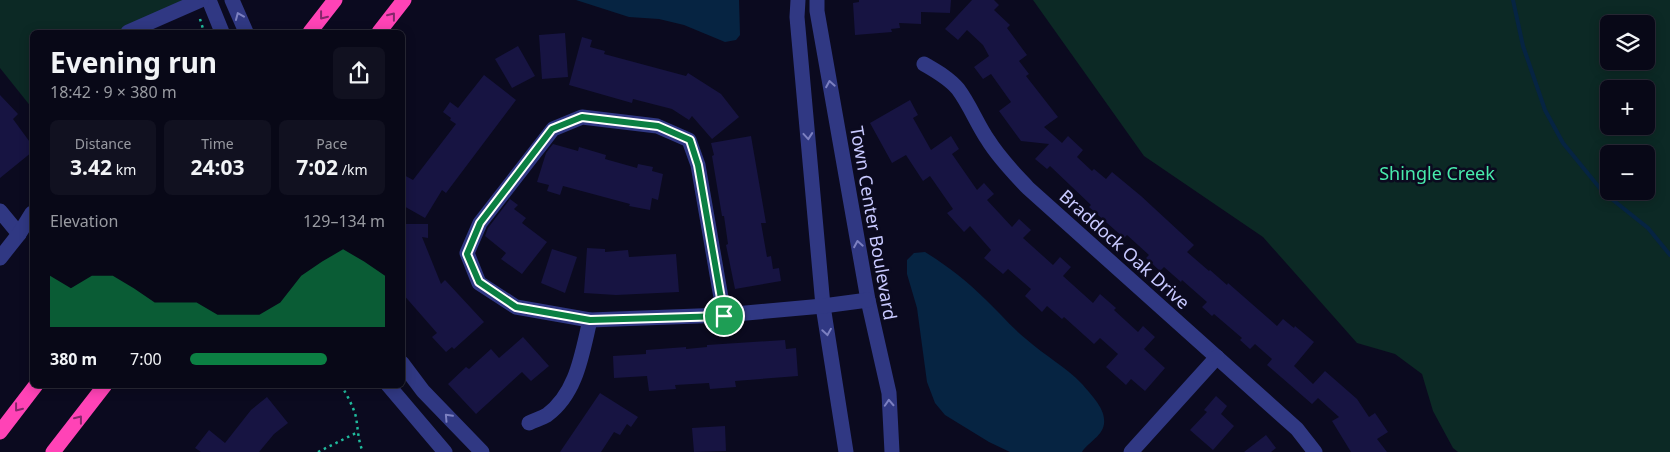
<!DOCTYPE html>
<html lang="en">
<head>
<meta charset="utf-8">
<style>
	:root { --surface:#080817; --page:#111120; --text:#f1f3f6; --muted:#989aa1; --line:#292936; --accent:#0b8043 }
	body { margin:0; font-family:"Noto Sans",sans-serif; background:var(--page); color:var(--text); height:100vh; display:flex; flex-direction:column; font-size:19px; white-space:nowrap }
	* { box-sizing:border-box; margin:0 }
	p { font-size:16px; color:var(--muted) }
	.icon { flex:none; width:28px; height:28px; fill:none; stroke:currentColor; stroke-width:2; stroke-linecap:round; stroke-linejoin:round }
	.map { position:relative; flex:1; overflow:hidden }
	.sheet { position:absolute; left:30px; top:30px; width:375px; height:358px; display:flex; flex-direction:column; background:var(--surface); border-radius:8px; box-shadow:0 2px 12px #0003,0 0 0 1px var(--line) }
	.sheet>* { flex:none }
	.buttons { position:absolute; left:1600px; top:15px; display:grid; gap:10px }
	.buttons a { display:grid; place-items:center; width:55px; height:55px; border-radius:8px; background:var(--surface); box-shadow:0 2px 12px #0003,0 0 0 1px var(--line); font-size:25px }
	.pin { position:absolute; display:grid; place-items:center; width:42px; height:42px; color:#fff; margin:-21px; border:2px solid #fff; border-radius:50%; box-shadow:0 1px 5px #0007 }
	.round { display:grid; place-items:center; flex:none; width:52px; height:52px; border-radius:8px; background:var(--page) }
	.headline { display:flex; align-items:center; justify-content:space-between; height:85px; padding:0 20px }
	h1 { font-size:28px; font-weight:700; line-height:38px }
	.metrics { display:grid; grid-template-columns:repeat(3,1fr); gap:8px; height:85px; padding:5px 20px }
	.metrics div { display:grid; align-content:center; border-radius:8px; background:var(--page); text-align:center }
	.metrics b { font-size:21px; font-weight:700 }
	.metrics small { font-size:14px; font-weight:400 }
	.metrics p { font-size:14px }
	.chart { height:140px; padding:10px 20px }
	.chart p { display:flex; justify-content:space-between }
	.chart svg { width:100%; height:90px; margin-top:5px; fill:var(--accent); opacity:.7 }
	ul { padding:0 20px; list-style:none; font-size:16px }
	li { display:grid; grid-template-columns:80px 60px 1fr; align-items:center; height:38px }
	li i { height:12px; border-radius:6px; background:var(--accent) }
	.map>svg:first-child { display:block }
	.green { fill:#0c2925; fill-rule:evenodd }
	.water { fill:#062442 }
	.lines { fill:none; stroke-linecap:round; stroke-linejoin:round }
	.stream { stroke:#062442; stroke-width:4 }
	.building { fill:#171442 }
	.path { stroke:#20bb9d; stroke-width:2.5; stroke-dasharray:2.5 4; stroke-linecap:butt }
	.minor { stroke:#303883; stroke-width:15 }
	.highway { stroke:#ff43b6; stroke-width:15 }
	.oneway { stroke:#7c80c1 }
	.oneway2 { stroke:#85266a }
	.route-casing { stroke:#fff; stroke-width:10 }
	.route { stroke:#0b8043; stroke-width:6 }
	.labels { text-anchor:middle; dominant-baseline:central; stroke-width:5; stroke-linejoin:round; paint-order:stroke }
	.park-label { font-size:18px; fill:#48ebac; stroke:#0b0a1f }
	.street-label { font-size:18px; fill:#c8c9ff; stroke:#0b0a1f }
</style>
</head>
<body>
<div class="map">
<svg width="1670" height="452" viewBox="0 0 1670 452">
	<rect width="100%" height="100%" fill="#0b0a1f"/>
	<g class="green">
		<path d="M 0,0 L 201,0 L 128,32 L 32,32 L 32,108 L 0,68 Z"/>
		<path d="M 1033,0 L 1670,0 L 1670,452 L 1458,452 L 1453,448 L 1433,411 L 1422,374 L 1395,354 L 1357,343 L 1263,237 L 1144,156 ZM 1609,24 L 1646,24 L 1646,61 L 1609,61 ZM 1609,89 L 1646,89 L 1646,126 L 1609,126 ZM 1609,154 L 1646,154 L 1646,191 L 1609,191 Z"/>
	</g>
	<g class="water">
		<path d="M 576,0 L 739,0 L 740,35 L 736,40 L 725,42 L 684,25 L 659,19 L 629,17 Z"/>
		<path d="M 925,252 C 946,265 967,281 985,299 C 999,312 1011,327 1026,339 C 1044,355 1066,367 1082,384 C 1090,393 1104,408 1104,419 C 1106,435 1089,441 1082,452 L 1010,452 L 989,442 L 945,415 L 935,403 L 927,382 L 917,308 L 907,274 L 907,260 L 914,253 Z"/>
	</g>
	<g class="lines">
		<path class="stream" d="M 1513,0 L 1523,46 L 1545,110 L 1563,143 L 1603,192 L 1648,228 L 1670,255"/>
	</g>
	<g class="building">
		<path d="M 859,0 L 951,0 L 950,13 L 921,12 L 921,24 L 899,23 L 900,28 L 891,29 L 892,32 L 855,35 L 853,3 L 859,2 Z"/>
		<path d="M 972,0 L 994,0 L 999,5 L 994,10 L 1010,25 L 1007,28 L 1027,55 L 1019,61 L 1029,74 L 1026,76 L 1058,117 L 1044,127 L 1062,143 L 1068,136 L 1083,150 L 1077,157 L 1092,171 L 1094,169 L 1106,179 L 1112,172 L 1141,196 L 1194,245 L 1187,252 L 1209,271 L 1210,270 L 1227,285 L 1228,283 L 1277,326 L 1283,319 L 1294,328 L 1295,326 L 1314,342 L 1294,366 L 1313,384 L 1325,371 L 1357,399 L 1369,417 L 1375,413 L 1388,432 L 1377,439 L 1387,452 L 1351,452 L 1332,421 L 1339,417 L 1318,398 L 1312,404 L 1267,365 L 1272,359 L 1255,344 L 1250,349 L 1240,340 L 1242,338 L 1214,314 L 1212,316 L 1202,307 L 1207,302 L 1182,280 L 1181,282 L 1164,267 L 1160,271 L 1146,258 L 1149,255 L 1127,235 L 1124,238 L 1089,207 L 1091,205 L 1050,166 L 1047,169 L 1035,159 L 1049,144 L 1021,141 L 999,111 L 1011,102 L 991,74 L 983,79 L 974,67 L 989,56 L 983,45 L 967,30 L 958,40 L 945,29 Z"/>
		<path d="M 565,33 L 568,77 L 542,79 L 539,35 Z"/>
		<path d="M 582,37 L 592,40 L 590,47 L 605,51 L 604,54 L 686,76 L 688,73 L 721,94 L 739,117 L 712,139 L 692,116 L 689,120 L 672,109 L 633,99 L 632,103 L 569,85 Z"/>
		<path d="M 518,46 L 535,76 L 512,88 L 495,59 Z"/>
		<path d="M 484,75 L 516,100 L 446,193 L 442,190 L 425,218 L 402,205 L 402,174 L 413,180 L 456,124 L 450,120 L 451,118 L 443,112 L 450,102 L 458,108 Z"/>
		<path d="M 0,95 L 18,114 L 13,119 L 32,145 L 32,152 L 0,178 Z"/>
		<path d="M 910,100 L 918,115 L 913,118 L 931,150 L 951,136 L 959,149 L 952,154 L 977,190 L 984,183 L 994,194 L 987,200 L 1012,227 L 1019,219 L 1031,230 L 1023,238 L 1053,265 L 1060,257 L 1071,267 L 1063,276 L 1093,303 L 1100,294 L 1116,308 L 1114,310 L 1138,332 L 1143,326 L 1155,337 L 1144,349 L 1165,368 L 1145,391 L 1131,379 L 1126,385 L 1106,367 L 1118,354 L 1100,338 L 1094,344 L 1064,317 L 1062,319 L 1047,306 L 1042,312 L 1025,296 L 1031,289 L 1008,269 L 1003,274 L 984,258 L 991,250 L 970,226 L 964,232 L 947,213 L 953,209 L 930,176 L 923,181 L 906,155 L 892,163 L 870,123 Z"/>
		<path d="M 751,136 L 766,223 L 761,223 L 767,257 L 771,256 L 773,269 L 779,268 L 781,281 L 735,289 L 726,245 L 728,244 L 724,216 L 722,216 L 712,156 L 714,155 L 711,143 Z"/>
		<path d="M 553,144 L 578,151 L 579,147 L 606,155 L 605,159 L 637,168 L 638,164 L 653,167 L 652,171 L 663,174 L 658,200 L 652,198 L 650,210 L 629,206 L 630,204 L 563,186 L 560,195 L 547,191 L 549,185 L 537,182 L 546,153 Z"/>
		<path d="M 510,199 L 518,205 L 514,209 L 526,218 L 522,223 L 547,242 L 522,274 L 501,259 L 506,253 L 485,236 L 488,228 Z"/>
		<path d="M 402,224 L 428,224 L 428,238 L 422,237 L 441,284 L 445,280 L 484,322 L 454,349 L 452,347 L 446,352 L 432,337 L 437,333 L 402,293 Z"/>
		<path d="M 587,248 L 605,249 L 605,252 L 628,250 L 629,257 L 676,254 L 679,292 L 616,295 L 584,293 Z"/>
		<path d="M 552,249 L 577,257 L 565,293 L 541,283 Z"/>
		<path d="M 523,337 L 549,366 L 531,381 L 522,372 L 476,414 L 448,384 L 466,367 L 469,369 L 491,349 L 499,358 Z"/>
		<path d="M 785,340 L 786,349 L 796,348 L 798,376 L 735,381 L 736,387 L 710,389 L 709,383 L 675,385 L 676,389 L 649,391 L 647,376 L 614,378 L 613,356 L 646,354 L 646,350 L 686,347 L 686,349 L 707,347 L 707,345 Z"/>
		<path d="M 600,393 L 638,417 L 631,427 L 627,424 L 620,435 L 614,432 L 601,452 L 560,452 Z"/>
		<path d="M 1216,396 L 1227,406 L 1221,414 L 1234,426 L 1213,450 L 1190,430 L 1207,412 L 1204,410 Z"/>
		<path d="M 267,397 L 288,423 L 274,434 L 259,452 L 201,452 L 195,448 L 209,430 L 225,443 L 251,410 Z"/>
		<path d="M 725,426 L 726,451 L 694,452 L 692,428 Z"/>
		<path d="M 1266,435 L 1276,448 L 1271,452 L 1244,452 Z"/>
	</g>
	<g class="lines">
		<g class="path">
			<path d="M 200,19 L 204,32"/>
			<path d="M 341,385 C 347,395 353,406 356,417 C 358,429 358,441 363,452"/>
			<path d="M 318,452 L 358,432"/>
		</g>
		<g class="minor">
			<path d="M 209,0 L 222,32"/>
			<path d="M 232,0 L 246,32"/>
			<path d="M 798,0 L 797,17 L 823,306 L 846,452"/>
			<path d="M 817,0 L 817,11 L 868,300 L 889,393 L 892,452"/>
			<path d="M 128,32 L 201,0"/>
			<path d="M 924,64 C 936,71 949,78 958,89 C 970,105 977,124 988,140 C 999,158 1014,173 1028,188 L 1297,429 L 1315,452"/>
			<path d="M 0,211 L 19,234"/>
			<path d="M 0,258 L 19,234 L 32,213"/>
			<path d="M 724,315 L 698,165 L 689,140 L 657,126 L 582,117 L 553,129 L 480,223 L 467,253 L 479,283 L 516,307 L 590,320 L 724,315 L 823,306 L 868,300"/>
			<path d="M 402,363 L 423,391 L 482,452"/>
			<path d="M 388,385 L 445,452"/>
			<path d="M 529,423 C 535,420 542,418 547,415 C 577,393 582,353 590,320"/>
			<path d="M 1131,452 L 1217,357"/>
		</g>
		<g class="highway">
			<path d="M 310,32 L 335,0"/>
			<path d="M 379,32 L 404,0"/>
			<path d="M 0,432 L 36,385"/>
			<path d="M 53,452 L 105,385"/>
		</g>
	</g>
	<defs><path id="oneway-chevron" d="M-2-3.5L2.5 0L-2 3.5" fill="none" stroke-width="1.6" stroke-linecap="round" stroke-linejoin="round" transform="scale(1.25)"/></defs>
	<g class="oneway">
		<use href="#oneway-chevron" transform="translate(239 16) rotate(-113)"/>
		<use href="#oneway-chevron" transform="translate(830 84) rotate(-100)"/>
		<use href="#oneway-chevron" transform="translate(808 136) rotate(85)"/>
		<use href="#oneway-chevron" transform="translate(858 244) rotate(-100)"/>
		<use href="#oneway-chevron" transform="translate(827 332) rotate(81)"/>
		<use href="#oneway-chevron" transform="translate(889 403) rotate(-93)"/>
		<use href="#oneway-chevron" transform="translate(448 417) rotate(-133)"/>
	</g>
	<g class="oneway2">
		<use href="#oneway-chevron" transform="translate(323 16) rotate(128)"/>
		<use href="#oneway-chevron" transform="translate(392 16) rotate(-52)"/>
		<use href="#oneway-chevron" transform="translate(18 408) rotate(128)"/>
		<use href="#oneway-chevron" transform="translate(79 419) rotate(-52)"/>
	</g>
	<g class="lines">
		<g class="route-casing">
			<path id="route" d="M 582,117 L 658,126 L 690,140 L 698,165 L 724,316 L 590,320 L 516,307 L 479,282 L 467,254 L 480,223 L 552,129 Z"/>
		</g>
		<use href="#route" class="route"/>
	</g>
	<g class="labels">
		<g class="park-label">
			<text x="1437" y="173">Shingle Creek</text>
		</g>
		<g class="street-label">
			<text transform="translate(874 223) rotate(80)">Town Center Boulevard</text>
			<text transform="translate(1125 249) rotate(42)">Braddock Oak Drive</text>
		</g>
	</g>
</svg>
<div class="buttons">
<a><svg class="icon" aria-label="layers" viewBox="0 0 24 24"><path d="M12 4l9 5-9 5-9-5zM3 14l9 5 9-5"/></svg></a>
<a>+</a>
<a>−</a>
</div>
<div class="pin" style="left:724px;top:316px;background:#1e9e55"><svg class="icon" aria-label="arrive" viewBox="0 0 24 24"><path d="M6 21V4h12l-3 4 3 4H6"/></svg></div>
<section class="sheet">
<div class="headline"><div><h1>Evening run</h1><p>18:42 · 9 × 380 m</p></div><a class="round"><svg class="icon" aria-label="share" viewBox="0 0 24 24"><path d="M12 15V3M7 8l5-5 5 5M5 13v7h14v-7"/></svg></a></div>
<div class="metrics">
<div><p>Distance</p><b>3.42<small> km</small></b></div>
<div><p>Time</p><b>24:03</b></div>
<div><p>Pace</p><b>7:02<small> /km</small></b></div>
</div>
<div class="chart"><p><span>Elevation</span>129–134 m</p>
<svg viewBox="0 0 160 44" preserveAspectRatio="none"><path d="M0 44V19L10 25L20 19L30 19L40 25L50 32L60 32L70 32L80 38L90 38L100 38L110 32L120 19L130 12L140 6L150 12L160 19V44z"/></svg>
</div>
<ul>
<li><b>380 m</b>7:00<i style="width:70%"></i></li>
</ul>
</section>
</div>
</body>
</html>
